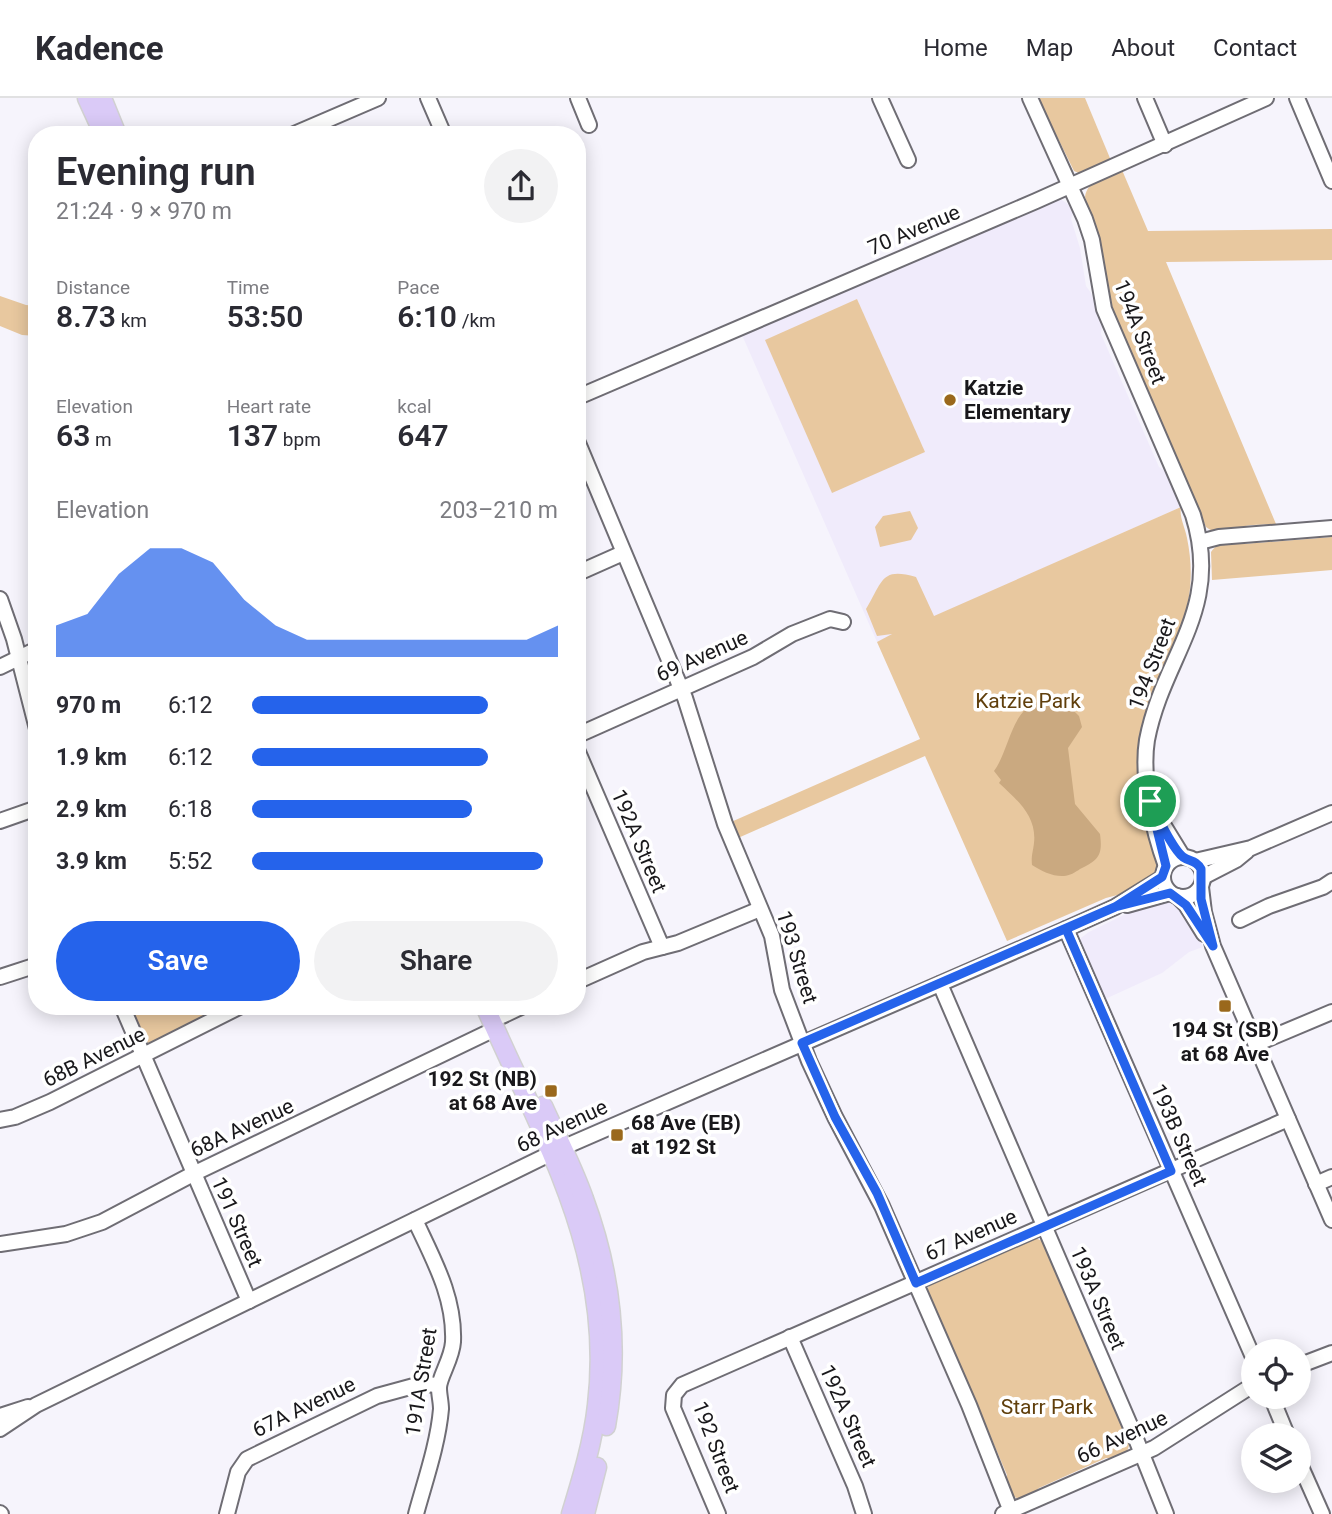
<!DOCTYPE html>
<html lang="en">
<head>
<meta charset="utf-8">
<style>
	:root { --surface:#fff; --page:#f2f2f3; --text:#2b2b33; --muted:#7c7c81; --line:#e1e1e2; --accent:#2563eb }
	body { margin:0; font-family:Roboto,sans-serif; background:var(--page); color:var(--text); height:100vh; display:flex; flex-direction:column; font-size:26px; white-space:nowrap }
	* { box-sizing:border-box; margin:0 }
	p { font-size:23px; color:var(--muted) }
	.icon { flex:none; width:38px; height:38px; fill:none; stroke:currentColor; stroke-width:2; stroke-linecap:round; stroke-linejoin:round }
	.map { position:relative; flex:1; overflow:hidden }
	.drawer { position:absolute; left:28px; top:28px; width:558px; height:889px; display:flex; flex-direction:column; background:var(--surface); border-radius:28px; box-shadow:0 4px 18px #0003 }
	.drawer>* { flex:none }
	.tools { position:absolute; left:1241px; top:1241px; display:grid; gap:14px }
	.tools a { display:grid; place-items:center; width:70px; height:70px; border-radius:50%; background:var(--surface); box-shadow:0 4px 18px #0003; font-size:35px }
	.pin { position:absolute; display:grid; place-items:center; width:60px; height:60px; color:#fff; margin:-30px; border:4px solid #fff; border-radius:50%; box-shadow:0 2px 7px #0007 }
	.round { display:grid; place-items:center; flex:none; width:74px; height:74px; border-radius:37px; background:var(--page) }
	.headline { display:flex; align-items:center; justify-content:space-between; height:119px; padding:0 28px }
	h1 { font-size:38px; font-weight:600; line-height:52px }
	.stats { display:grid; grid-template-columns:repeat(3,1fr); gap:10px; height:119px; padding:7px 28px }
	.stats div { display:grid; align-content:center }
	.stats b { font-size:30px; font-weight:600 }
	.stats small { font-size:19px; font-weight:400 }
	.stats p { font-size:19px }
	.chart { height:196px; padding:14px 28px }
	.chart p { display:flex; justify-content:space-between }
	.chart svg { width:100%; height:126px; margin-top:7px; fill:var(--accent); opacity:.7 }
	.button { display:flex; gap:14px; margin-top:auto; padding:14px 28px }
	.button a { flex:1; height:80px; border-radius:42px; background:var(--accent); color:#fff; font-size:28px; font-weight:600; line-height:80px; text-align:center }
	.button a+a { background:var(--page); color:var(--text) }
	ul { padding:0 28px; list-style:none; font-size:23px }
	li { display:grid; grid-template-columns:112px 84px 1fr; align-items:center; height:52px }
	li i { height:18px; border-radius:9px; background:var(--accent) }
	header { display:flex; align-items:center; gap:42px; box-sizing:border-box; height:98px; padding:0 35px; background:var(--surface); border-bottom:2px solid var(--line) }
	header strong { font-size:33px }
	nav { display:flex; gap:38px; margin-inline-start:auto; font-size:24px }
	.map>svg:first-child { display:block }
	.built { fill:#f0ebfb }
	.green { fill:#e8c89f }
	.water { fill:#caa980 }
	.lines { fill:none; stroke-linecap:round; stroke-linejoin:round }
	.minor-casing { stroke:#6f6d74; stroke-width:18 }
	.major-casing { stroke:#d1d1d1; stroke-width:21 }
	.minor { stroke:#fff; stroke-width:14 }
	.major { stroke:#dacaf7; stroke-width:18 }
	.route-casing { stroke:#fff; stroke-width:14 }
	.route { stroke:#2563eb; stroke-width:9 }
	.poi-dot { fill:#9a681c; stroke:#fff; stroke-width:2.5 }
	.labels { text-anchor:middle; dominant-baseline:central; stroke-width:7; stroke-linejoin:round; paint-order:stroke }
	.street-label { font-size:21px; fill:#19181b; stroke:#fff }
	.poi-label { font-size:21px; font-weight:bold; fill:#19181b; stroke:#fff; text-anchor:start }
	.park-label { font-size:21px; fill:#603f0c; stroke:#fff }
</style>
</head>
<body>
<header>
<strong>Kadence</strong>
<nav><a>Home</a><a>Map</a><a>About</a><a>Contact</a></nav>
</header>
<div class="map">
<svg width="1332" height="1416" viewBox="0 0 1332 1416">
	<rect width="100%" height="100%" fill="#f6f4fc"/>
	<g class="built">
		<path d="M 1059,100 L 1069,107 L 1073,115 L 1071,121 L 1080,150 L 1086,188 L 1091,195 L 1102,227 L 1101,236 L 1159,369 L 1165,373 L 1181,409 L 877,544 L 742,237 Z"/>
		<path d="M 1169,801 L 1175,804 L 1188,818 L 1203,849 L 1189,854 L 1162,875 L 1103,902 L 1080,849 L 1081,840 L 1089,834 L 1134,812 Z"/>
	</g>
	<g class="green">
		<path d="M 1038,0 L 1085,0 L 1112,65 L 1081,76 L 1074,73 Z"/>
		<path d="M 1122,72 L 1148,133 L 1332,131 L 1332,162 L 1166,164 L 1276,426 C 1265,427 1252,426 1242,429 C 1230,432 1217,438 1206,429 L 1112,209 L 1101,147 L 1085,99 C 1087,82 1108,77 1122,72 Z"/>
		<path d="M 0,198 L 26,207 L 37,208 L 37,238 L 22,237 L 0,228 Z"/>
		<path d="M 857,201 L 925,354 L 832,395 L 765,242 Z"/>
		<path d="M 1181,409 C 1179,419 1185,429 1187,440 C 1191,459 1192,479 1189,498 C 1185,528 1170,556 1158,584 C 1125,660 1138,691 1160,766 L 1152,779 L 1129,794 L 1106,800 L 1007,843 L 925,658 L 738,740 L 731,724 L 920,641 L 877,544 L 892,536 L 877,538 L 866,511 C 883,483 881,469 916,479 L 934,518 Z"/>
		<path d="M 910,413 L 918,430 L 911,442 L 880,449 L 875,429 L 883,418 Z"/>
		<path d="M 1332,439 L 1332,472 L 1212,482 L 1211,454 C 1218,443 1232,441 1243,446 Z"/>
		<path d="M 131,908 L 225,908 L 152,947 L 144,943 C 138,932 137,921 131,908 Z"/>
		<path d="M 1034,1139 L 1044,1144 L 1129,1340 C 1131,1357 1120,1360 1106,1360 L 1039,1390 L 1033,1396 L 1019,1401 L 1010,1397 L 1006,1383 L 1007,1377 L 937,1213 L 932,1208 L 926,1194 C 930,1183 938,1178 950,1179 L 1017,1149 L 1020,1145 Z"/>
	</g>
	<path class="water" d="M 1044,602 C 1050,605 1064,610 1070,609 L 1079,618 L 1082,629 L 1068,650 L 1075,706 L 1100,736 C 1103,758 1098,762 1080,771 C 1076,774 1069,778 1064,778 C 1054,779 1041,773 1032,767 C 1031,758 1033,754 1034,745 C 1037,718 1017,702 999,685 L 1001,682 L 994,673 C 1010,652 1011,607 1044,602 Z"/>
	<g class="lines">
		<g class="minor-casing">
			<g id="minor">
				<path d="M 428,0 L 444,37"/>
				<path d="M 578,0 L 589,27"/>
				<path d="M 880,0 L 908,62"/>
				<path d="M 1030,0 L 1085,121 L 1092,142 L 1104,211 L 1193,417 C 1223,512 1163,558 1147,642 C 1141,679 1153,733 1166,768"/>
				<path d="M 1145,0 L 1165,47"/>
				<path d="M 1297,0 L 1332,83"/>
				<path d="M 292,37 L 378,0"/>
				<path d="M 578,299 L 1036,103 L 1266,0"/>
				<path d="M 578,345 L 685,600 L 725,726 L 772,838 L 782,892 L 809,963 L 835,1019 L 882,1108 L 969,1307 L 1012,1416"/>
				<path d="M 1200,444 L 1219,439 L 1332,430"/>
				<path d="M 578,475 L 623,455"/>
				<path d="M 0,501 L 14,541 L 37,631"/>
				<path d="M 0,569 L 37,551"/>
				<path d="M 578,637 L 753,559 L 792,536 L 830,521 L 843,524"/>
				<path d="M 578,654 L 662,849"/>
				<path d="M 1159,720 L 1183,759"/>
				<path d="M 0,723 L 37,710"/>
				<circle cx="1183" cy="779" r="20"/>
				<path d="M 1195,763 L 1251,750 L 1332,715"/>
				<path d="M 1203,779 L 1236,762 L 1247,753"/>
				<path d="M 1201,789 L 1204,814 L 1213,848 L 1332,1122"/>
				<path d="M 1177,798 L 1186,807 L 1204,836"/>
				<path d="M 1127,807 L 1170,795"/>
				<path d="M 1240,822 L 1269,808 L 1323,789 L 1332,783"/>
				<path d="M 1066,831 L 1253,1259"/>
				<path d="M 0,879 L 37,867"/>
				<path d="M 578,883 L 643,854 L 678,845 L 760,811"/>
				<path d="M 940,886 L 1136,1341 L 1166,1416"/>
				<path d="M 122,908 L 249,1203"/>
				<path d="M 502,918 L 523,908"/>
				<path d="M 1256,946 L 1332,914"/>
				<path d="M 0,1022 L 15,1019 L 50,1004 L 241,908"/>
				<path d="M 1316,1086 L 1332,1079"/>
				<path d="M 415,1122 C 433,1161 455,1199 453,1244 C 452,1261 439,1279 439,1290 C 439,1297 441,1304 441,1311 C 438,1346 425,1383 416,1416"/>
				<path d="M 0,1146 L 66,1136 L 102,1124 L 193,1076 L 495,931"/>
				<path d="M 790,1239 L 855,1388 L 864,1416"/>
				<path d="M 1298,1268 L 1332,1255"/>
				<path d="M 1271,1298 L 1287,1337"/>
				<path d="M 0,1318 L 28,1309"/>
				<path d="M 0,1331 L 36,1307 L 562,1050 L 1066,831 L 1115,809 L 1162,780"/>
				<path d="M 1298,1362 L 1322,1416"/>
				<path d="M 0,1415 L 1,1416"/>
				<path d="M 227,1416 L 238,1374 L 247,1361 L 377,1298 L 421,1286 L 439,1287"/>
				<path d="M 718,1416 L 673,1310 L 674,1297 L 682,1287 L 1288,1021"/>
				<path d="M 1003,1416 L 1154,1350 L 1253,1287"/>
			</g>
		</g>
		<g class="major-casing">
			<g id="major">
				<path d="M 87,0 L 104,37"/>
				<path d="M 102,0 L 117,37"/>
				<path d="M 485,908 C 543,1041 615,1156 597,1307 C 593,1344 582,1380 571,1416"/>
				<path d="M 543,1008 C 557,1039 573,1069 584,1101 C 611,1174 620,1251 606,1328"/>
				<path d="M 585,1416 L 597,1369"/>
			</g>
		</g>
		<use href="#minor" class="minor"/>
		<use href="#major" class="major"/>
	</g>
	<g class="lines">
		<g class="route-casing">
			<path id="route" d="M 1150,703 L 1166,768 L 1162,779 L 1115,809 L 802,945 L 835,1019 L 877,1095 L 916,1185 L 1171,1073 L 1066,831 L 1115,809 L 1170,795 L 1186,807 L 1213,848 L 1201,801 L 1201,771 C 1196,762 1190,764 1183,759 C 1173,751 1156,716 1150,703"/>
		</g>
		<use href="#route" class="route"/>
	</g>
	<g class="poi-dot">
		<circle cx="950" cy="302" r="7"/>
		<rect x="1218" y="901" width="14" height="14" rx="3.5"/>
		<rect x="544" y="986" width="14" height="14" rx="3.5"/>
		<rect x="610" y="1030" width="14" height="14" rx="3.5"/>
	</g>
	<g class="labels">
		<g class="street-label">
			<text transform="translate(914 132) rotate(-23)">70 Avenue</text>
			<text transform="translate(1140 234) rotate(69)">194A Street</text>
			<text transform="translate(702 558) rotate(-24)">69 Avenue</text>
			<text transform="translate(1152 566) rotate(-69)">194 Street</text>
			<text transform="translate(639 743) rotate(67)">192A Street</text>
			<text transform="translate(797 859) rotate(73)">193 Street</text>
			<text transform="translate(94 959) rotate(-26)">68B Avenue</text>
			<text transform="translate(562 1028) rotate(-25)">68 Avenue</text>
			<text transform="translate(242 1030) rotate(-25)">68A Avenue</text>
			<text transform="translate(1179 1037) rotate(66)">193B Street</text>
			<text transform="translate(237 1124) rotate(66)">191 Street</text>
			<text transform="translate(971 1137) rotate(-24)">67 Avenue</text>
			<text transform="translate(1098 1200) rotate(67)">193A Street</text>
			<text transform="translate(421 1284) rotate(-81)">191A Street</text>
			<text transform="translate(304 1309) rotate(-26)">67A Avenue</text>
			<text transform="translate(848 1318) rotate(66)">192A Street</text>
			<text transform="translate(1122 1339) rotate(-25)">66 Avenue</text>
			<text transform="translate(716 1349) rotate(69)">192 Street</text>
		</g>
		<g class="poi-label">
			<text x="964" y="290">Katzie<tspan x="964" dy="24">Elementary</tspan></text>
			<text x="1225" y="932" text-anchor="middle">194 St (SB)<tspan x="1225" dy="24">at 68 Ave</tspan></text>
			<text x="537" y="981" text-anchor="end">192 St (NB)<tspan x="537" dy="24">at 68 Ave</tspan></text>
			<text x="631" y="1025">68 Ave (EB)<tspan x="631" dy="24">at 192 St</tspan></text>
		</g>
		<g class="park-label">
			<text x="1028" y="603">Katzie Park</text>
			<text x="1047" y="1309">Starr Park</text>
		</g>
	</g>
</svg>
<div class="tools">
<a><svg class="icon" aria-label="locate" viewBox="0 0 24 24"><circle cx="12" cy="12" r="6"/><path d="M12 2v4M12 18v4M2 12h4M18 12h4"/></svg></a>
<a><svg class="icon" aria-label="layers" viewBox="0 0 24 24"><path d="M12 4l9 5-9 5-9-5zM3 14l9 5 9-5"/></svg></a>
</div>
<div class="pin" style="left:1150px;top:703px;background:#1e9e55"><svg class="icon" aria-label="arrive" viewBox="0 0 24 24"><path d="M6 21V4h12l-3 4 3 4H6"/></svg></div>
<section class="drawer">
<div class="headline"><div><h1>Evening run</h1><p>21:24 · 9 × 970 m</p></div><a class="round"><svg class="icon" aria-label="share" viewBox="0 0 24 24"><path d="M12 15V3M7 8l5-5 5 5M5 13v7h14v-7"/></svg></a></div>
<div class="stats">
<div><p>Distance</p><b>8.73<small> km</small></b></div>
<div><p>Time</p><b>53:50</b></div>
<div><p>Pace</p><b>6:10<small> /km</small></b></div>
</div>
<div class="stats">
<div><p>Elevation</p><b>63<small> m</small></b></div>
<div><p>Heart rate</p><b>137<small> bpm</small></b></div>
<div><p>kcal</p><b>647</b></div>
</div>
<div class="chart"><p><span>Elevation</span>203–210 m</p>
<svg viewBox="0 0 160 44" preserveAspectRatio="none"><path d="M0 44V33L10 29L20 15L30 6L40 6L50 11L60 24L70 33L80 38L90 38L100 38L110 38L120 38L130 38L140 38L150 38L160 33V44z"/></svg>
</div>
<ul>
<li><b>970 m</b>6:12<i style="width:77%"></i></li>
<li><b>1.9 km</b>6:12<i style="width:77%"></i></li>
<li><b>2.9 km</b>6:18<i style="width:72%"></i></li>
<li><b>3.9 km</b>5:52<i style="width:95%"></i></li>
</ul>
<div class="button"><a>Save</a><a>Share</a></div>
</section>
</div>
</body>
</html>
